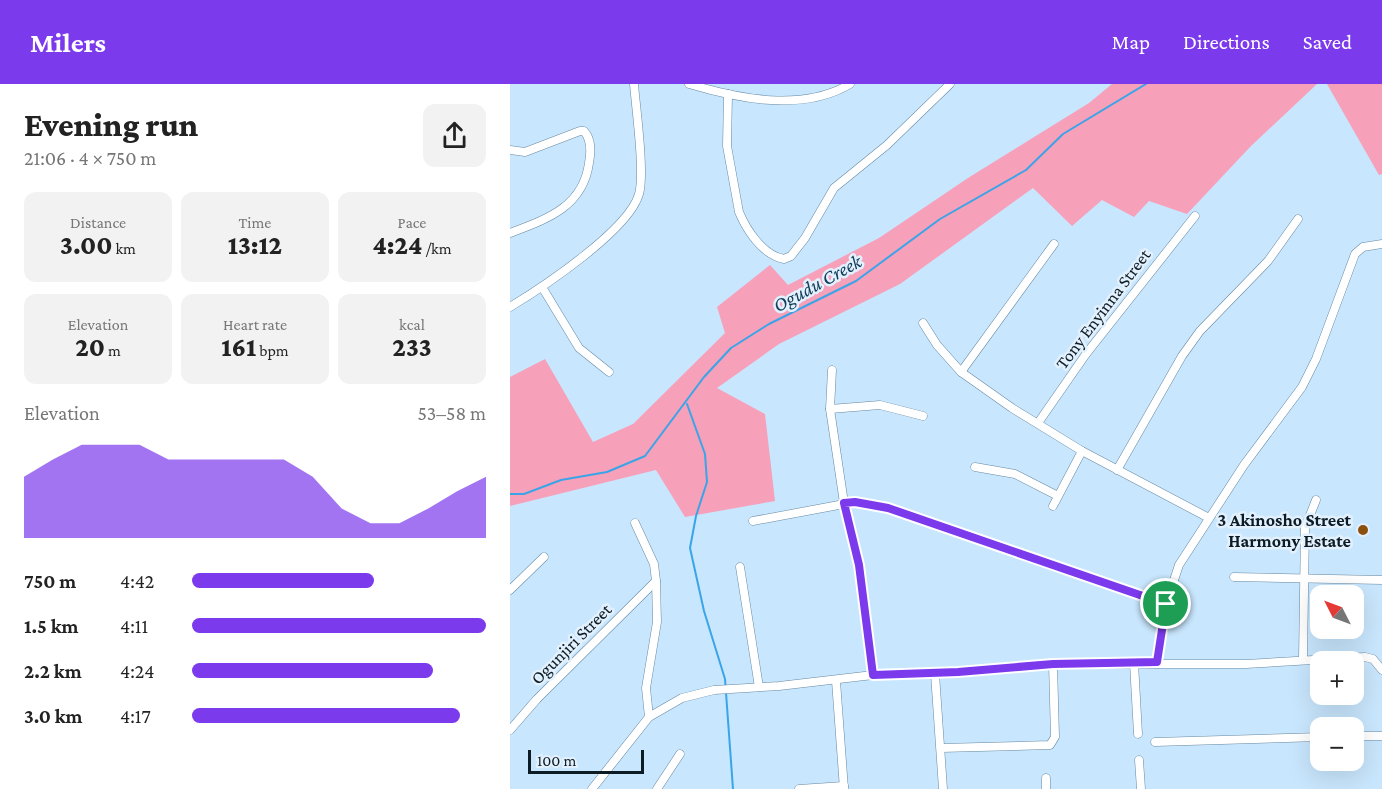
<!DOCTYPE html>
<html lang="en">
<head>
<meta charset="utf-8">
<style>
	:root { --surface:#fff; --page:#f2f2f2; --text:#222; --muted:#767676; --accent:#7c3aed }
	body { margin:0; font-family:"Crimson Pro",serif; background:var(--page); color:var(--text); height:100vh; display:flex; flex-direction:column; font-size:22px; white-space:nowrap }
	* { box-sizing:border-box; margin:0 }
	p { font-size:20px; color:var(--muted) }
	.icon { flex:none; width:33px; height:33px; fill:none; stroke:currentColor; stroke-width:2; stroke-linecap:round; stroke-linejoin:round }
	.map { position:relative; flex:1; overflow:hidden }
	.drawer { display:flex; flex-direction:column; background:var(--surface); width:510px }
	.drawer>* { flex:none }
	.needle { width:39px; rotate:312deg }
	.controls { position:absolute; left:800px; top:501px; display:grid; gap:12px }
	.controls a { display:grid; place-items:center; width:54px; height:54px; border-radius:12px; background:var(--surface); box-shadow:0 6px 24px #0002; font-size:30px }
	.scale { position:absolute; left:18px; bottom:15px; width:116px; box-sizing:border-box; padding-left:6px; border:3px solid #0d1b25; border-top:0; font-size:16px; line-height:21px; white-space:nowrap; color:#0d1b25; -webkit-text-stroke:4px #e2f1fd; paint-order:stroke }
	.pin { position:absolute; display:grid; place-items:center; width:51px; height:51px; color:#fff; margin:-26px; border:3px solid #fff; border-radius:50%; box-shadow:0 2px 6px #0007 }
	.round { display:grid; place-items:center; flex:none; width:63px; height:63px; border-radius:12px; background:var(--page) }
	.overview { display:flex; align-items:center; justify-content:space-between; height:102px; padding:0 24px }
	h1 { font-size:33px; font-weight:800; line-height:45px }
	.metrics { display:grid; grid-template-columns:repeat(3,1fr); gap:9px; height:102px; padding:6px 24px }
	.metrics div { display:grid; align-content:center; border-radius:12px; background:var(--page); text-align:center }
	.metrics b { font-size:26px; font-weight:800 }
	.metrics small { font-size:16px; font-weight:400 }
	.metrics p { font-size:16px }
	.chart { height:168px; padding:12px 24px }
	.chart p { display:flex; justify-content:space-between }
	.chart svg { width:100%; height:108px; margin-top:6px; fill:var(--accent); opacity:.7 }
	ul { padding:0 24px; list-style:none; font-size:20px }
	li { display:grid; grid-template-columns:96px 72px 1fr; align-items:center; height:45px }
	li i { height:15px; border-radius:8px; background:var(--accent) }
	header { display:flex; align-items:center; gap:36px; box-sizing:border-box; height:84px; padding:0 30px; background:var(--accent); color:#fff }
	header strong { font-size:28px }
	nav { display:flex; gap:33px; margin-inline-start:auto; font-size:21px }
	main { display:flex; flex:1; min-height:0 }
	.map>svg:first-child { display:block }
	.green { fill:#f7a0b9 }
	.lines { fill:none; stroke-linecap:round; stroke-linejoin:round }
	.stream { stroke:#3aa4e8; stroke-width:2 }
	.street-casing { stroke:#6689a3; stroke-width:9 }
	.street { stroke:#fff; stroke-width:8 }
	.route-casing { stroke:#fff; stroke-width:12 }
	.route { stroke:#7c3aed; stroke-width:8 }
	.poi-dot { fill:#8c500e; stroke:#e2f1fd; stroke-width:2 }
	.labels { text-anchor:middle; dominant-baseline:central; stroke-width:5; stroke-linejoin:round; paint-order:stroke }
	.street-label { font-size:18px; fill:#0d1b25; stroke:#e2f1fd }
	.poi-label { font-size:18px; font-weight:bold; fill:#0d1b25; stroke:#e2f1fd; text-anchor:end }
	.water-label { font-size:20px; font-style:italic; fill:#113c58; stroke:#e2f1fd }
</style>
</head>
<body>
<header>
<strong>Milers</strong>
<nav><a>Map</a><a>Directions</a><a>Saved</a></nav>
</header>
<main>
<section class="drawer">
<div class="overview"><div><h1>Evening run</h1><p>21:06 · 4 × 750 m</p></div><a class="round"><svg class="icon" aria-label="share" viewBox="0 0 24 24"><path d="M12 15V3M7 8l5-5 5 5M5 13v7h14v-7"/></svg></a></div>
<div class="metrics">
<div><p>Distance</p><b>3.00<small> km</small></b></div>
<div><p>Time</p><b>13:12</b></div>
<div><p>Pace</p><b>4:24<small> /km</small></b></div>
</div>
<div class="metrics">
<div><p>Elevation</p><b>20<small> m</small></b></div>
<div><p>Heart rate</p><b>161<small> bpm</small></b></div>
<div><p>kcal</p><b>233</b></div>
</div>
<div class="chart"><p><span>Elevation</span>53–58 m</p>
<svg viewBox="0 0 160 44" preserveAspectRatio="none"><path d="M0 44V19L10 12L20 6L30 6L40 6L50 12L60 12L70 12L80 12L90 12L100 19L110 32L120 38L130 38L140 32L150 25L160 19V44z"/></svg>
</div>
<ul>
<li><b>750 m</b>4:42<i style="width:62%"></i></li>
<li><b>1.5 km</b>4:11<i style="width:100%"></i></li>
<li><b>2.2 km</b>4:24<i style="width:82%"></i></li>
<li><b>3.0 km</b>4:17<i style="width:91%"></i></li>
</ul>
</section>
<div class="map">
<svg width="872" height="705" viewBox="0 0 872 705">
	<rect width="100%" height="100%" fill="#c8e6fd"/>
	<g class="green">
		<path d="M 602,0 L 807,0 L 741,62 L 677,130 L 639,117 L 624,133 L 592,116 L 562,142 L 523,104 L 390,200 L 269,260 L 207,304 L 255,330 L 265,417 L 175,433 L 146,386 L 0,422 L 0,293 L 35,275 L 83,358 L 123,340 L 215,249 L 207,223 L 260,181 L 278,201 L 369,154 L 458,94 L 579,19 Z"/>
		<path d="M 817,0 L 872,0 L 872,90 L 869,91 Z"/>
	</g>
	<g class="lines">
		<g class="stream">
			<path d="M 177,320 L 195,370 L 197,398 L 186,432 L 180,464 L 194,527 L 215,595 L 223,705"/>
			<path d="M 0,410 L 14,410 L 51,396 L 97,388 L 135,372 L 194,293 L 221,264 L 259,240 L 346,197 L 430,135 L 516,86 L 553,50 L 636,0"/>
		</g>
		<g class="street-casing">
			<g id="street">
				<path d="M 179,0 C 229,15 293,28 340,0"/>
				<path d="M 218,10 L 217,62 L 229,128 C 237,147 253,171 274,175 L 281,172 L 295,154 L 324,104 L 377,61 L 440,0"/>
				<path d="M 0,66 L 15,68 L 70,47 L 74,47 C 82,56 81,68 79,79 C 73,123 37,135 0,149"/>
				<path d="M 32,203 L 69,264 L 99,288"/>
				<path d="M 0,223 C 33,203 119,146 129,110 C 135,89 126,25 124,0"/>
				<path d="M 413,239 L 427,261 L 451,288 L 502,324 L 572,367 L 699,434"/>
				<path d="M 322,286 L 320,325 L 334,419 L 349,481 L 363,591"/>
				<path d="M 451,288 L 544,160"/>
				<path d="M 320,325 L 370,321 L 413,332"/>
				<path d="M 528,339 L 576,270 L 685,132"/>
				<path d="M 465,383 L 505,390 L 548,412"/>
				<path d="M 607,386 L 672,272 L 690,247 L 758,177 L 788,135"/>
				<path d="M 543,422 L 572,367"/>
				<path d="M 243,437 L 345,418 L 378,424 L 656,520"/>
				<path d="M 125,439 L 144,480 L 146,497 L 147,538 L 136,604 L 139,633"/>
				<path d="M 230,483 L 249,603"/>
				<path d="M 724,493 L 872,496"/>
				<path d="M 0,506 L 34,473"/>
				<path d="M 793,575 L 795,444 L 806,416"/>
				<path d="M 647,578 L 656,520 L 669,481 L 734,381 L 792,303 L 806,275 L 845,170 L 853,163 L 872,160"/>
				<path d="M 624,579 L 628,650"/>
				<path d="M 425,590 L 433,705"/>
				<path d="M 326,597 L 334,705"/>
				<path d="M 0,646 L 27,615 L 146,497"/>
				<path d="M 843,652 L 872,652"/>
				<path d="M 645,658 L 810,653"/>
				<path d="M 431,664 L 540,661 L 545,653 L 543,580"/>
				<path d="M 629,676 L 631,705"/>
				<path d="M 536,694 L 536,705"/>
				<path d="M 82,705 L 139,633 L 172,614 L 204,606 L 269,602 L 363,591 L 448,588 L 543,580 L 736,580 L 855,573 L 863,575 L 872,586"/>
				<path d="M 147,705 L 170,670"/>
				<path d="M 289,705 L 334,702"/>
			</g>
		</g>
		<use href="#street" class="street"/>
	</g>
	<g class="lines">
		<g class="route-casing">
			<path id="route" d="M 345,418 L 378,424 L 656,520 L 647,578 L 543,580 L 448,588 L 363,591 L 349,481 L 334,419 Z"/>
		</g>
		<use href="#route" class="route"/>
	</g>
	<circle class="poi-dot" cx="853" cy="446" r="6"/>
	<g class="labels">
		<g class="street-label">
			<text transform="translate(593 225) rotate(-53)">Tony Enyinna Street</text>
			<text transform="translate(61 560) rotate(-45)">Ogunjiri Street</text>
		</g>
		<g class="poi-label">
			<text x="841" y="436">3 Akinosho Street<tspan x="841" dy="21">Harmony Estate</tspan></text>
		</g>
		<g class="water-label">
			<text transform="translate(307 199) rotate(-29)">Ogudu Creek</text>
		</g>
	</g>
</svg>
<div class="controls">
<a><svg class="needle" viewBox="-14 -14 28 28"><path d="M0-13l5 13h-10z" fill="#e53935"/><path d="M0 13l5-13h-10z" fill="#767676"/></svg></a>
<a>+</a>
<a>−</a>
</div>
<div class="scale">100 m</div>
<div class="pin" style="left:656px;top:520px;background:#1e9e55"><svg class="icon" aria-label="arrive" viewBox="0 0 24 24"><path d="M6 21V4h12l-3 4 3 4H6"/></svg></div>
</div>
</main>
</body>
</html>
